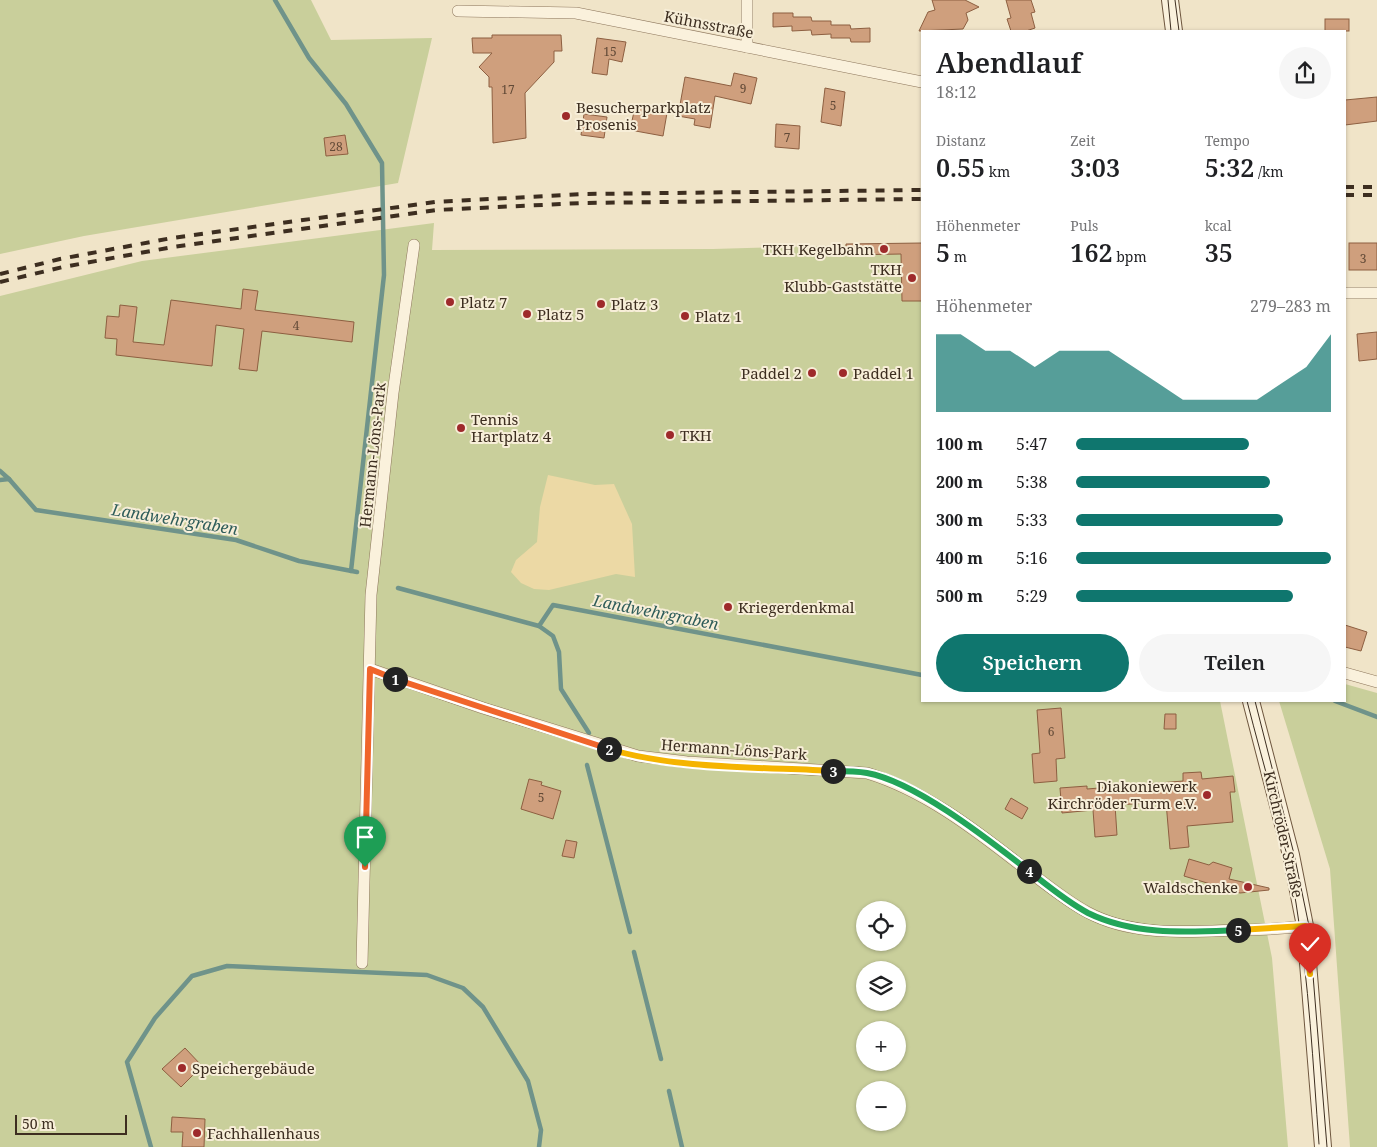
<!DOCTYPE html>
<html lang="de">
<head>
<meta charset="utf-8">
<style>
	:root { --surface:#fff; --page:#f6f6f6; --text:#202124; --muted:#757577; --accent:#0f766e }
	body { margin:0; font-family:"Noto Serif",serif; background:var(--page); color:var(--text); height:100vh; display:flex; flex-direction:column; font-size:19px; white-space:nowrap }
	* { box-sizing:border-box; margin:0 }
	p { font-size:16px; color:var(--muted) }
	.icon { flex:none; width:28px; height:28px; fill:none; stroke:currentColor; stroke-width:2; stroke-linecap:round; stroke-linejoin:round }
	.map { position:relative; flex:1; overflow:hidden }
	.drawer { position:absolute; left:921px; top:30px; width:425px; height:672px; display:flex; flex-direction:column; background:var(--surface); border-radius:0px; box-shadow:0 1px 4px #0004 }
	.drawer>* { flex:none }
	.controls { position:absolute; left:856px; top:901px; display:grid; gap:10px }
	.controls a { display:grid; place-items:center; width:50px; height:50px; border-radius:50%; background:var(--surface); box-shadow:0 1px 4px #0004; font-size:25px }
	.scale { position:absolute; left:15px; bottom:12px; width:112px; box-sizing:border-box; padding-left:5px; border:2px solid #3d2e20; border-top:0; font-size:14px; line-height:18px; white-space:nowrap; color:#3d2e20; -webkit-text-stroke:4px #f7eed8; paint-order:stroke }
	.pin { position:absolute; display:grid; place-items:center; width:42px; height:42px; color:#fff; margin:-51px -21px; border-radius:50% 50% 50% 0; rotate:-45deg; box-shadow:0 0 5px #0007 }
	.pin .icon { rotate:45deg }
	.km { position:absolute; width:25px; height:25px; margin:-12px; border-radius:50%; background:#222; color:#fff; font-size:14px; line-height:25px; text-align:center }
	.round { display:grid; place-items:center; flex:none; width:52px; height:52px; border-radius:26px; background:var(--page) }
	.overview { display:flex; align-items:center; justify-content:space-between; height:85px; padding:0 15px }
	h1 { font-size:28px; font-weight:600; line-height:38px }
	.metrics { display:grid; grid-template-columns:repeat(3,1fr); gap:8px; height:85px; padding:5px 15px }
	.metrics div { display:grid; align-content:center }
	.metrics b { font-size:25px; font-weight:600 }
	.metrics small { font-size:14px; font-weight:400 }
	.metrics p { font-size:14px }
	.chart { height:140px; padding:10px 15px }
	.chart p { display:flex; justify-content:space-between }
	.chart svg { width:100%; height:90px; margin-top:5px; fill:var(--accent); opacity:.7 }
	.button { display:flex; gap:10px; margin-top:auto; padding:10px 15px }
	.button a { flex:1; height:58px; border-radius:30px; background:var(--accent); color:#fff; font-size:20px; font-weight:600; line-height:58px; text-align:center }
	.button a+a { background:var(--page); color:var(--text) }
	ul { padding:0 15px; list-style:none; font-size:16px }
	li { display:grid; grid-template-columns:80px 60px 1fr; align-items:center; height:38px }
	li i { height:12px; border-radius:6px; background:var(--accent) }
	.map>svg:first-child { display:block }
	.green { fill:#c9cf9b; fill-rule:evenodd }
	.sand { fill:#ecd9a5 }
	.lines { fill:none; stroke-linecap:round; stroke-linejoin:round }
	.stream { stroke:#6f938a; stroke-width:4.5 }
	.building { fill:#cf9f7d; stroke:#8d5f41 }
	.minor-casing { stroke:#8d765c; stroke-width:12 }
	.secondary-casing { stroke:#6f573f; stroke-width:18 }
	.minor { stroke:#faf1dc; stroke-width:11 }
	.secondary { stroke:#faf1dc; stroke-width:16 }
	.tram { stroke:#3d2e20; stroke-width:1 }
	.rail { stroke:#3d2e20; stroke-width:4; stroke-dasharray:9 9; stroke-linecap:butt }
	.split-1-casing { stroke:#fff; stroke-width:10 }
	.split-2-casing { stroke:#fff; stroke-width:10 }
	.split-3-casing { stroke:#fff; stroke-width:10 }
	.split-4-casing { stroke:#fff; stroke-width:10 }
	.split-5-casing { stroke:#fff; stroke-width:10 }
	.split-6-casing { stroke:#fff; stroke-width:10 }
	.split-1 { stroke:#f0652b; stroke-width:6 }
	.split-2 { stroke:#f0652b; stroke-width:6 }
	.split-3 { stroke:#f5b400; stroke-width:6 }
	.split-4 { stroke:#22a559; stroke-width:6 }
	.split-5 { stroke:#22a559; stroke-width:6 }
	.split-6 { stroke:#f5b400; stroke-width:6 }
	.poi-dot { fill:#9e2a2b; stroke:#f7eed8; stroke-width:2 }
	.labels { text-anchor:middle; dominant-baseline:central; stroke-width:4; stroke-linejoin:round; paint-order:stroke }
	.number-label { font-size:12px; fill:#624a37 }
	.street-label { font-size:15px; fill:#3d2e20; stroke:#f7eed8 }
	.poi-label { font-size:15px; fill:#3d2e20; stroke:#f7eed8; text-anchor:start }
	.water-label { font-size:16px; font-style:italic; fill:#2f5d5a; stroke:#f7eed8 }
</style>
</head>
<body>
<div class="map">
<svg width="1377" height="1147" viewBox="0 0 1377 1147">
	<rect width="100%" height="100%" fill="#f0e4c8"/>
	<g class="green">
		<path d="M 0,0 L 311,0 L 331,40 L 432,38 L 398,183 L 84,236 L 0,254 Z"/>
		<path d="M 434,223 L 432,250 L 713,249 L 922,243 L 922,701 L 1220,701 L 1272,958 L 1288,1147 L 0,1147 L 0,296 L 142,261 ZM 865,910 L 898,910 L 898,942 L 865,942 ZM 865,970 L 898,970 L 898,1002 L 865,1002 ZM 865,1030 L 898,1030 L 898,1062 L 865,1062 ZM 865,1090 L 898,1090 L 898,1122 L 865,1122 Z"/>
		<path d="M 1345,684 L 1377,693 L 1377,1147 L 1350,1147 L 1330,869 L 1279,701 L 1345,701 Z"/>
	</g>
	<path class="sand" d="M 548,475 L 595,485 L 614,484 L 632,524 L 635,577 L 616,574 L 549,590 L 534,589 L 521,583 L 511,572 L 516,560 L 537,542 L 540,507 Z"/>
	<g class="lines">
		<g class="stream">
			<path d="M 275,0 L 309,58 L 346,104 L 382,163 L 384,275 L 351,571"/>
			<path d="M 0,471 L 9,479"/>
			<path d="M 0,480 L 9,479 L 36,510 L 236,540 L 299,561 L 357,572"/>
			<path d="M 398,588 L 539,626 L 553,605 L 922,675"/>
			<path d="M 539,626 L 553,636 L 559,652 L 561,689 L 589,733"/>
			<path d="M 1335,701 L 1377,717"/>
			<path d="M 587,765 L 630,932"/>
			<path d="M 634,952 L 661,1059"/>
			<path d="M 669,1091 L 682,1147"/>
			<path d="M 151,1147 L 127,1062 L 155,1018 L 192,976 L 227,966 L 427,975 L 463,988 L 483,1007 L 528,1081 L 541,1130 L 539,1147"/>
		</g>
	</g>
	<g class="building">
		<path d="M 932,0 L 965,0 L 979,7 L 966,13 L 968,20 L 963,29 L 919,31 L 928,12 L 935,10 Z"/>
		<path d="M 1006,0 L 1031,0 L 1035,12 L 1031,13 L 1035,28 L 1026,31 L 1011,31 L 1007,19 L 1011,18 Z"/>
		<path d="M 773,13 L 793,13 L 793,17 L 811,17 L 812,21 L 831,21 L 831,25 L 850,25 L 851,29 L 870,28 L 870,42 L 851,42 L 850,38 L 831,38 L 831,34 L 812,35 L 811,30 L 792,31 L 792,26 L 773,27 Z"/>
		<rect x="1325" y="19" width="24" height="12"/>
		<path d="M 492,35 L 561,35 L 562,51 L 554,51 L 554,62 L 525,93 L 526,138 L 493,143 L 492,87 L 489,87 L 489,77 L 479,67 L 492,53 L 473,53 L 472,38 L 492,38 Z"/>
		<path d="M 597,38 L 626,42 L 622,62 L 609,59 L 607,75 L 592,73 Z"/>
		<path d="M 734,73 L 757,78 L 751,104 L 715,96 L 710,128 L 694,125 L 695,119 L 678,116 L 685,77 L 731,86 Z"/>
		<path d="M 825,88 L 845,92 L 841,126 L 821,122 Z"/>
		<path d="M 1377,97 L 1377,121 L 1345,125 L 1345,100 Z"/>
		<path d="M 635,107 L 667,113 L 663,136 L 630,130 Z"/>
		<path d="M 584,114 L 607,117 L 604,138 L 581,135 Z"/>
		<path d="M 776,124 L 800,126 L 799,149 L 775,147 Z"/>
		<path d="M 345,135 L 348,154 L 326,156 L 324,138 Z"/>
		<path d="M 922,243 L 922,301 L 902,301 L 901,254 L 846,255 L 846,244 Z"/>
		<rect x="1349" y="243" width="28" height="27"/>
		<path d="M 243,289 L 258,291 L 255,310 L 354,322 L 352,342 L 262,331 L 257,371 L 239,369 L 244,329 L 216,325 L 212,366 L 116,355 L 117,339 L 105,338 L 107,316 L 119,317 L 120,305 L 137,307 L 133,342 L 164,345 L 171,300 L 241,309 Z"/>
		<path d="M 1377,332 L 1377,359 L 1359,361 L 1357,334 Z"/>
		<path d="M 1345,625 L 1367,632 L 1361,651 L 1345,647 Z"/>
		<path d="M 1061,708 L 1065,758 L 1056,759 L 1057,781 L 1034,783 L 1032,754 L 1040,753 L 1037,710 Z"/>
		<path d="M 1165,714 L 1176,714 L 1176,729 L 1164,729 Z"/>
		<path d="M 1201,772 L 1202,779 L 1233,776 L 1235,792 L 1230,792 L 1233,822 L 1187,826 L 1189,847 L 1170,849 L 1166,802 L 1115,805 L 1117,835 L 1095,837 L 1093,810 L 1062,813 L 1060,788 L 1087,786 L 1087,789 L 1183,781 L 1183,773 Z"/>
		<path d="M 529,779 L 542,782 L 541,785 L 561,791 L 553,819 L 521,809 Z"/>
		<path d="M 1011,798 L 1028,808 L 1022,819 L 1005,809 Z"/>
		<path d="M 566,840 L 577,842 L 574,858 L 562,856 Z"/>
		<path d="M 1189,859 L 1209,865 L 1213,862 L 1232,868 L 1229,879 L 1269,888 L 1269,890 L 1240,893 L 1184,876 Z"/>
		<path d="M 185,1048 L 202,1066 L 181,1087 L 162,1069 Z"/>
		<path d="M 172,1117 L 205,1119 L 204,1147 L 182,1147 L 183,1132 L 171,1132 Z"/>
	</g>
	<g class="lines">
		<g class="minor-casing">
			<g id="minor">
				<path d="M 747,0 L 747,47"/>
				<path d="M 458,11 L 576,13 L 922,82"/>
				<path d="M 1345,293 L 1377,293"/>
				<path d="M 370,669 L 483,708 L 638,756 L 687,762 L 867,773 C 923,790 973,828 1019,864 C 1041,880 1063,899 1087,912 C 1131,936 1184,932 1233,930 C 1257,930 1281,929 1305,926"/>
				<path d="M 1345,673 L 1377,682"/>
				<path d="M 362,963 L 371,595 L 393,393 L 414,245"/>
			</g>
		</g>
		<g class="secondary-casing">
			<g id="secondary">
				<path d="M 1170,0 L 1174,31"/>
				<path d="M 1251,701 L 1291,855 L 1305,926 L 1323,1147"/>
			</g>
		</g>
		<use href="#minor" class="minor"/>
		<use href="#secondary" class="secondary"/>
		<g class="tram">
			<path d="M 1168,0 L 1171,31"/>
			<path d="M 1175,0 L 1179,31"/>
			<path d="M 1247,701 C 1264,768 1285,835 1296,903 C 1309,983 1313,1064 1319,1144"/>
			<path d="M 1255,701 L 1294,854 L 1309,926 L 1327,1147"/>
		</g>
		<g class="rail">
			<path d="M 1345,187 L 1377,187"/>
			<path d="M 1345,195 L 1377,195"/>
			<path d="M 0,274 L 60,259 L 172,238 L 435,202 L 583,194 L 922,190"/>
			<path d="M 0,282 L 63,267 L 173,247 L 436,210 L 582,203 L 922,199"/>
		</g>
	</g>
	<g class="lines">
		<g class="split-1-casing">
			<path id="split-1" d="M 365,867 L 370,669 L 395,679"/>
		</g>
		<g class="split-2-casing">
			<path id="split-2" d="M 395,679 L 609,749"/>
		</g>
		<g class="split-3-casing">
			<path id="split-3" d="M 609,749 C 674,769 764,767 833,771"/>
		</g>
		<g class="split-4-casing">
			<path id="split-4" d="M 833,771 C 844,771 856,771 867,773 C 916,782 989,840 1029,871"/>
		</g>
		<g class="split-5-casing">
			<path id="split-5" d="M 1029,871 C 1048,886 1067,902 1088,913 C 1135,936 1188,932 1238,930"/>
		</g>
		<g class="split-6-casing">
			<path id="split-6" d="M 1238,930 L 1305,926 L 1310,974"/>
		</g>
		<use href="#split-1" class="split-1"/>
		<use href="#split-2" class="split-2"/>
		<use href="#split-3" class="split-3"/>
		<use href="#split-4" class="split-4"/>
		<use href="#split-5" class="split-5"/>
		<use href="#split-6" class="split-6"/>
	</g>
	<g class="poi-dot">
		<circle cx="566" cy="116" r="5"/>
		<circle cx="884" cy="249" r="5"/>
		<circle cx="912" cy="278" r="5"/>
		<circle cx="450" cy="302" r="5"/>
		<circle cx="601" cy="304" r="5"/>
		<circle cx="527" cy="314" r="5"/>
		<circle cx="685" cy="316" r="5"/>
		<circle cx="812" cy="373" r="5"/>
		<circle cx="843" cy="373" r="5"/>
		<circle cx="461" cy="428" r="5"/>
		<circle cx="670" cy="435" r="5"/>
		<circle cx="728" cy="607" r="5"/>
		<circle cx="1207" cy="795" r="5"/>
		<circle cx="1248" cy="887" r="5"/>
		<circle cx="182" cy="1068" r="5"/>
		<circle cx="197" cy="1133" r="5"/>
	</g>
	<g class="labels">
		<g class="number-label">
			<text x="610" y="51">15</text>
			<text x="743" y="88">9</text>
			<text x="508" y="89">17</text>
			<text x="833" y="105">5</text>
			<text x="787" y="137">7</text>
			<text x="336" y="146">28</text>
			<text x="1363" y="258">3</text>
			<text x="296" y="325">4</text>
			<text x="1051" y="731">6</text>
			<text x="541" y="797">5</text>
		</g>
		<g class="street-label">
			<text transform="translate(709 24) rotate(11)">Kühnsstraße</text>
			<text transform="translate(372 455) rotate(-84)">Hermann-Löns-Park</text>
			<text transform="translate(734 749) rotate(4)">Hermann-Löns-Park</text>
			<text transform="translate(1284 834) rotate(77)">Kirchröder Straße</text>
		</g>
		<g class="poi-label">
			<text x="576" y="107">Besucherparkplatz<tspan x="576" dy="17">Prosenis</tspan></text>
			<text x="874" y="249" text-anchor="end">TKH Kegelbahn</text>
			<text x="902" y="269" text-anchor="end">TKH<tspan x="902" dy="17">Klubb-Gaststätte</tspan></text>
			<text x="460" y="302">Platz 7</text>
			<text x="611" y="304">Platz 3</text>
			<text x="537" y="314">Platz 5</text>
			<text x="695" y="316">Platz 1</text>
			<text x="802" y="373" text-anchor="end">Paddel 2</text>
			<text x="853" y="373">Paddel 1</text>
			<text x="471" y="419">Tennis<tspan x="471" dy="17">Hartplatz 4</tspan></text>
			<text x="680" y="435">TKH</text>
			<text x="738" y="607">Kriegerdenkmal</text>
			<text x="1197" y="786" text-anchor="end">Diakoniewerk<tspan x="1197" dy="17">Kirchröder Turm e.V.</tspan></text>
			<text x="1238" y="887" text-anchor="end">Waldschenke</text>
			<text x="192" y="1068">Speichergebäude</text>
			<text x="207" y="1133">Fachhallenhaus</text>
		</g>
		<g class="water-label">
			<text transform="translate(175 519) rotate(9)">Landwehrgraben</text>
			<text transform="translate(656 612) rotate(11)">Landwehrgraben</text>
		</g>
	</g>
</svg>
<div class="controls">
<a><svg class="icon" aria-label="locate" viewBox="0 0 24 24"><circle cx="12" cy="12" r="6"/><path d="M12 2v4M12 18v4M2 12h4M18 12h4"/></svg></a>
<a><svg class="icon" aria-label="layers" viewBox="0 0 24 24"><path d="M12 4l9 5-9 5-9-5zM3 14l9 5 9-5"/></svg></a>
<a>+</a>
<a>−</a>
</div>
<div class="scale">50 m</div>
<div class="pin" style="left:365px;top:867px;background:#1e9e55"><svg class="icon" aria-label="arrive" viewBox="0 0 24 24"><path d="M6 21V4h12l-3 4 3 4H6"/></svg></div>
<div class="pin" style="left:1310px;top:974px;background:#d93025"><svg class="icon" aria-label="check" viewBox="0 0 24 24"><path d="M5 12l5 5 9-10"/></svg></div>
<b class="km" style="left:395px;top:679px">1</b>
<b class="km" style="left:609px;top:749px">2</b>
<b class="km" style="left:833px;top:771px">3</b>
<b class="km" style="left:1029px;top:871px">4</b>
<b class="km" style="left:1238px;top:930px">5</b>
<section class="drawer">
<div class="overview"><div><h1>Abendlauf</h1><p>18:12</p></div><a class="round"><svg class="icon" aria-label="share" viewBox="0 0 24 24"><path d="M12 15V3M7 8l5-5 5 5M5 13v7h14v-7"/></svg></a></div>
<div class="metrics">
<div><p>Distanz</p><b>0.55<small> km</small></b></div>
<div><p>Zeit</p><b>3:03</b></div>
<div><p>Tempo</p><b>5:32<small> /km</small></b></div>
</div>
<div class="metrics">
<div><p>Höhenmeter</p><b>5<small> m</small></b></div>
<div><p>Puls</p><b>162<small> bpm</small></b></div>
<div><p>kcal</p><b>35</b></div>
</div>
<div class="chart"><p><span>Höhenmeter</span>279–283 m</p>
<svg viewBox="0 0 160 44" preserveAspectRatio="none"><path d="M0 44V6L10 6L20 14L30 14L40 22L50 14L60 14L70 14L80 22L90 30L100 38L110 38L120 38L130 38L140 30L150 22L160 6V44z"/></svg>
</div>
<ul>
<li><b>100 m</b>5:47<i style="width:68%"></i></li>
<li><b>200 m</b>5:38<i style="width:76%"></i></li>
<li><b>300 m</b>5:33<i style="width:81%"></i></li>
<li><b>400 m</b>5:16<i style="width:100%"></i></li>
<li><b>500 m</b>5:29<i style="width:85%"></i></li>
</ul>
<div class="button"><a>Speichern</a><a>Teilen</a></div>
</section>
</div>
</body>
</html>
